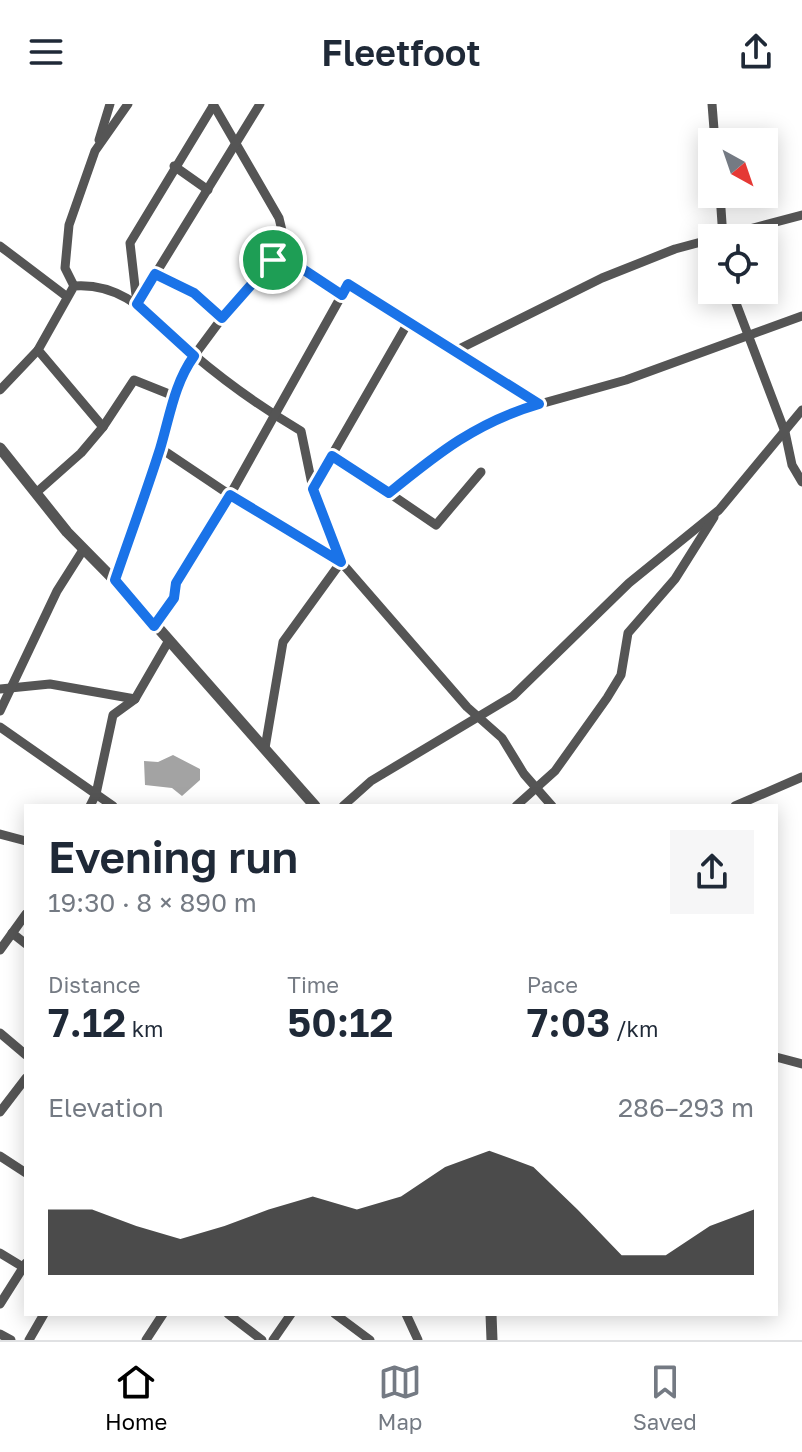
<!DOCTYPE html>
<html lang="en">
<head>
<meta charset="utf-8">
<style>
	:root { --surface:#fff; --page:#f6f6f7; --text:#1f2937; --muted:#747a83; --line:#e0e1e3; --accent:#000 }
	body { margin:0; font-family:"Golos Text",sans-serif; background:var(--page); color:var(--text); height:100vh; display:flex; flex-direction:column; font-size:30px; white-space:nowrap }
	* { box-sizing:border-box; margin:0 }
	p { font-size:26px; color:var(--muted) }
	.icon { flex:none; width:44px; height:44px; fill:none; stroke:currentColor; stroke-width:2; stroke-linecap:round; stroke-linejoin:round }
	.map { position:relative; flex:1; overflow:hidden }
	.details { position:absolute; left:24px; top:700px; width:754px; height:512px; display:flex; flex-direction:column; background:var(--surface); border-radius:0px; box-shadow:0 4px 20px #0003 }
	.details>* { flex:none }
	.needle { width:52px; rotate:140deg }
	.fabs { position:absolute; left:698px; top:24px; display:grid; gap:16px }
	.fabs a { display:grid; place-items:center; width:80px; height:80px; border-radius:0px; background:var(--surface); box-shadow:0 4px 20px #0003; font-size:40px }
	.pin { position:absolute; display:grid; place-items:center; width:68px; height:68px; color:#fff; margin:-34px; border:4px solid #fff; border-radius:50%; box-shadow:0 2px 8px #0007 }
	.round { display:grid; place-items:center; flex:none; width:84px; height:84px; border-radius:0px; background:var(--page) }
	.headline { display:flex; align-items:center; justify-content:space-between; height:136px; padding:0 24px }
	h1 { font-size:44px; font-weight:600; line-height:60px }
	.stats { display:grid; grid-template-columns:repeat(3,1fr); gap:12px; height:136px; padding:8px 24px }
	.stats div { display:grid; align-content:center }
	.stats b { font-size:40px; font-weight:600 }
	.stats small { font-size:22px; font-weight:400 }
	.stats p { font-size:22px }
	.chart { height:224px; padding:16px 24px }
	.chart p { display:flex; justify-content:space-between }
	.chart svg { width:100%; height:144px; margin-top:8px; fill:var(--accent); opacity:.7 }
	header { display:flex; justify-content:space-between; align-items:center; height:104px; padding:0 24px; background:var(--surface); font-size:36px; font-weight:600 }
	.tab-bar { display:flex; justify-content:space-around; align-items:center; height:112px; border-top:2px solid var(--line); background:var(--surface); font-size:22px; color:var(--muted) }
	.tab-bar a { display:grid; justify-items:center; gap:4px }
	.tab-bar .selected { color:var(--accent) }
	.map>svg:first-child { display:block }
	.water { fill:#a3a3a3 }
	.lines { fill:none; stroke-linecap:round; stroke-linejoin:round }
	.minor { stroke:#555; stroke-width:9 }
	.tertiary { stroke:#555; stroke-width:11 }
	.route-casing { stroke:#fff; stroke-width:16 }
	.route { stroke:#1a73e8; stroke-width:10 }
</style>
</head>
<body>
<header><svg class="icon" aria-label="menu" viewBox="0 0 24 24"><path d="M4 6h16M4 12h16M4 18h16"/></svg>Fleetfoot<svg class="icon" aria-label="share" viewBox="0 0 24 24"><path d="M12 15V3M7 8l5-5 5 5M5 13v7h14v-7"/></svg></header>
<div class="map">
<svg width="802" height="1236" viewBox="0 0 802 1236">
	<rect width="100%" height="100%" fill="#fff"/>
	<path class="water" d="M 173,651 L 200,665 L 200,676 L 182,692 L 172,684 L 145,681 L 144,657 L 158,658 Z"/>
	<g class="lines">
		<g class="minor">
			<path d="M 213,0 L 279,114 L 289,156"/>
			<path d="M 712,0 L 715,38"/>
			<path d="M 99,36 L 110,0"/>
			<path d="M 174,62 L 208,86"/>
			<path d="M 720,90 L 723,134"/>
			<path d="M 0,142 L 66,192"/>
			<path d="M 155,170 L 194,189 L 222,214"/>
			<path d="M 74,182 L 65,164 L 69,121 L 95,47 L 128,0"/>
			<path d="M 731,186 L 785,328 L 792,361 L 802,378"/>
			<path d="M 137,200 L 260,0"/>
			<path d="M 137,200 L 130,139 L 213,2"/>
			<path d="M 457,246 L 602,174 L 675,145 L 802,111"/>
			<path d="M 0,286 L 38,246"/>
			<path d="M 103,323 L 134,276 L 174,292"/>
			<path d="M 160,344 L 230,391 L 341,458 L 467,603 L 502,634 L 524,670 L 552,702"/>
			<path d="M 332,352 L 389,389 L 449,340 L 508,309 L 626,276 L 802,212"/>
			<path d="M 313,384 L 409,217"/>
			<path d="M 37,388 L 81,349 L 103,323 L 38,246 L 74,182 C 129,178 155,220 194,251 C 227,279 264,305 301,327 L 313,385 L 341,458 L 283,538 L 265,644"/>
			<path d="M 389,389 L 436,421 L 481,368"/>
			<path d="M 115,476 L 182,268 L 222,214 L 273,156 L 289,156 L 342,191"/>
			<path d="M 154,522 L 174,494 L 176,479 L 230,391 L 348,180 L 539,300"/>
			<path d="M 0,585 L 50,580 L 135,595 L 168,538"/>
			<path d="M 0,607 L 57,487 L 83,446"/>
			<path d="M 0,623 L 113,702"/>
			<path d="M 90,702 L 96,690 L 113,611 L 135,595"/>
			<path d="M 343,702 L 371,677 L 513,592 L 629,479 L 719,406 L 802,306"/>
			<path d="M 516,702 L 555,667 L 607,594 L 621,571 L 628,529 L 675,475 L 714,413"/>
			<path d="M 735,702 L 802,673"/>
			<path d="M 0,730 L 26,737"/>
			<path d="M 12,829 L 26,840"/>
			<path d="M 0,846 L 26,810"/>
			<path d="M 0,929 L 26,951"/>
			<path d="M 776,953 L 802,960"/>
			<path d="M 0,1008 L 26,974"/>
			<path d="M 0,1052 L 26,1069"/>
			<path d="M 0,1149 L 23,1163"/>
			<path d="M 0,1200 L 26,1159"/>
			<path d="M 228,1210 L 262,1236"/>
			<path d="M 335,1210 L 370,1236"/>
			<path d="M 406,1210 L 418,1236"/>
			<path d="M 0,1230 L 11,1236"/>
			<path d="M 29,1236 L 44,1210"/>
			<path d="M 146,1236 L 163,1210"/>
			<path d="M 273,1236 L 291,1210"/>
		</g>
		<g class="tertiary">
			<path d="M 0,344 L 67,428 L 131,493 L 315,702"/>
			<path d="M 491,1210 L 492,1236"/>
		</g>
	</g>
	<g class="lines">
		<g class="route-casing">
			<path id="route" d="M 273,156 L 289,156 L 342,191 L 348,180 L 539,300 C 477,318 438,349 389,389 L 332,352 L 313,385 L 341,458 L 230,391 L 176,479 L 174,494 L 154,522 L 115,476 C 130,432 146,389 160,345 C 170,312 174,280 194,252 L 137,200 L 155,170 L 194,189 L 222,214 Z"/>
		</g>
		<use href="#route" class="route"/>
	</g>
</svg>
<div class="fabs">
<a><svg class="needle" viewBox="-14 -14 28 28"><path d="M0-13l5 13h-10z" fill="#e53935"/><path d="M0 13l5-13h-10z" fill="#747a83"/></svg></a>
<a><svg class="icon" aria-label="locate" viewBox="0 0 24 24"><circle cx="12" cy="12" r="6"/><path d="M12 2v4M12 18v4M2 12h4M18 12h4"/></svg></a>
</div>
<div class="pin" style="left:273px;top:156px;background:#1e9e55"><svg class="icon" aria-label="arrive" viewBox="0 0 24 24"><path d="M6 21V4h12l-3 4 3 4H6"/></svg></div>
<section class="details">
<div class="headline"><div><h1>Evening run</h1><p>19:30 · 8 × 890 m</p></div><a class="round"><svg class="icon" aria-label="share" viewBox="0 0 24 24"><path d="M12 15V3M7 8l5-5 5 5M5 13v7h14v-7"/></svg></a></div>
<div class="stats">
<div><p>Distance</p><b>7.12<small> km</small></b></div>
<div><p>Time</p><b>50:12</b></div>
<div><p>Pace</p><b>7:03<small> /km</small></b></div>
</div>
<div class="chart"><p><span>Elevation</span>286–293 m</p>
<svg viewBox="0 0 160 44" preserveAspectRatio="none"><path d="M0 44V24L10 24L20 29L30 33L40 29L50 24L60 20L70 24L80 20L90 11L100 6L110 11L120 24L130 38L140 38L150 29L160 24V44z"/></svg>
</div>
</section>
</div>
<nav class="tab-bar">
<a class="selected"><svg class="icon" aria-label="home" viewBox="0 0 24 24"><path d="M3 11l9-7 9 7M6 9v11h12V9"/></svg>Home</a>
<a><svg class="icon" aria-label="map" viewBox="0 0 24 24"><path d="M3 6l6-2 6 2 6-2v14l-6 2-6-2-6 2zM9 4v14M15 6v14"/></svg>Map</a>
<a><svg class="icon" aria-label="saved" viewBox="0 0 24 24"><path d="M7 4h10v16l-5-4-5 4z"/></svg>Saved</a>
</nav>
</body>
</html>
